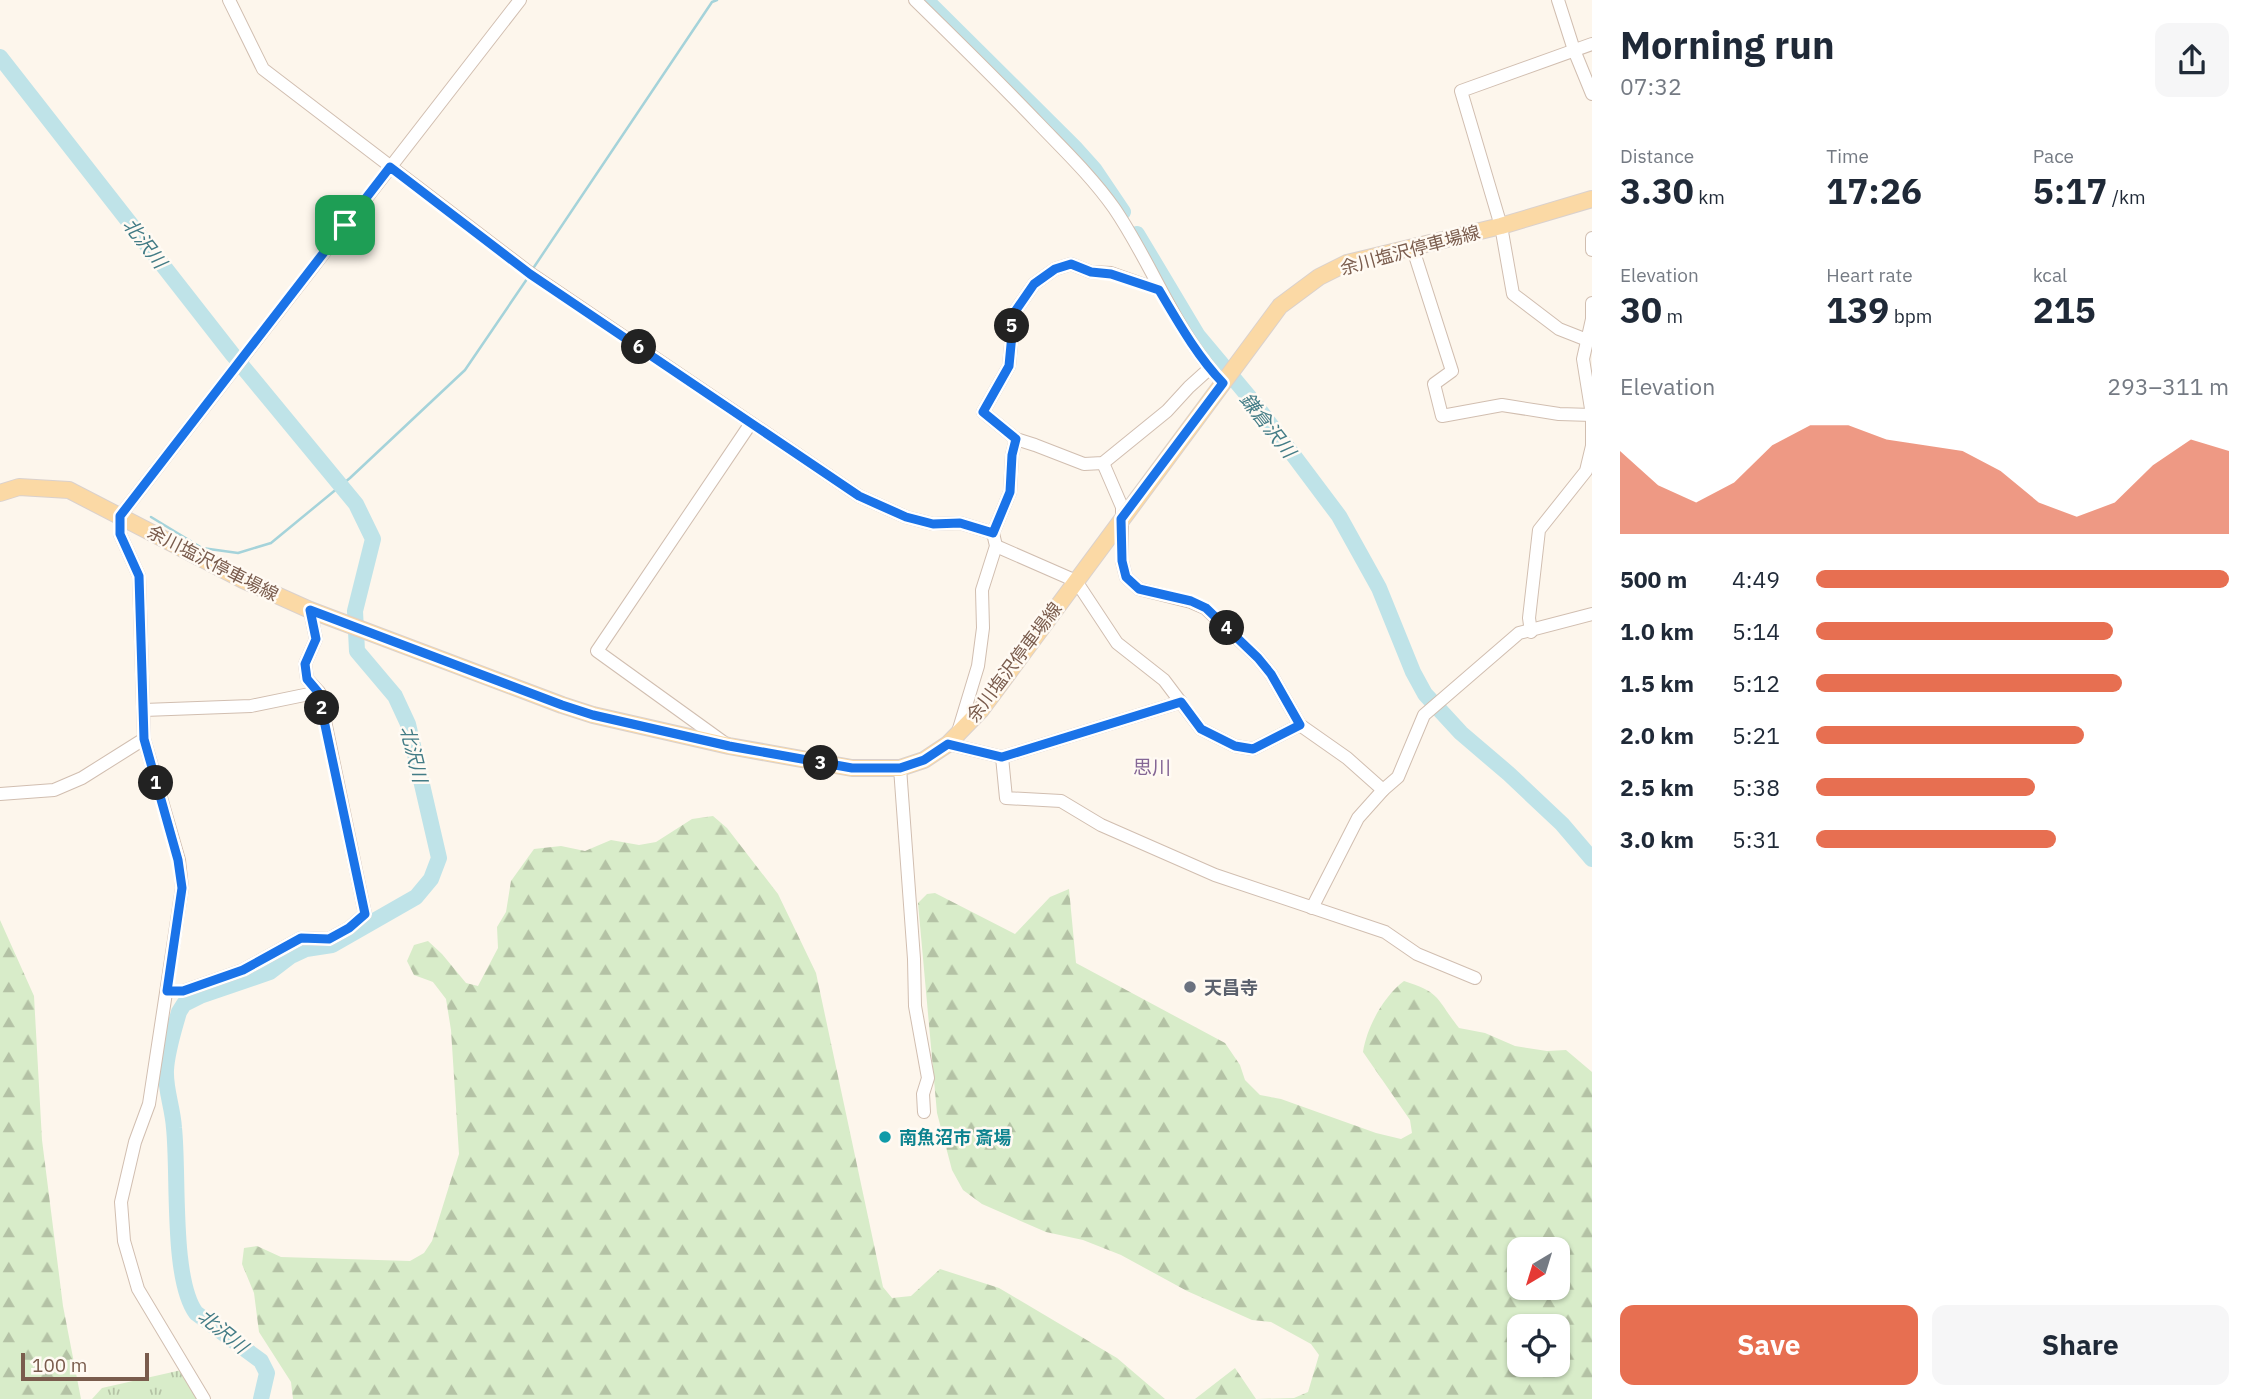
<!DOCTYPE html>
<html lang="en">
<head>
<meta charset="utf-8">
<style>
	:root { --surface:#fff; --page:#f6f6f7; --text:#1f2937; --muted:#747a83; --accent:#e76f51 }
	body { margin:0; font-family:"IBM Plex Sans","Noto Sans JP",sans-serif; background:var(--page); color:var(--text); height:100vh; display:flex; flex-direction:column; font-size:26px; white-space:nowrap }
	* { box-sizing:border-box; margin:0 }
	p { font-size:23px; color:var(--muted) }
	.icon { flex:none; width:38px; height:38px; fill:none; stroke:currentColor; stroke-width:2; stroke-linecap:round; stroke-linejoin:round }
	.map { position:relative; flex:1; overflow:hidden }
	.details { display:flex; flex-direction:column; background:var(--surface); width:665px }
	.details>* { flex:none }
	.needle { width:46px; rotate:218deg }
	.buttons { position:absolute; left:1507px; top:1237px; display:grid; gap:14px }
	.buttons a { display:grid; place-items:center; width:63px; height:63px; border-radius:14px; background:var(--surface); box-shadow:0 2px 5px #0004; font-size:35px }
	.scale { position:absolute; left:21px; bottom:18px; width:128px; box-sizing:border-box; padding-left:7px; border:4px solid #7a5c4d; border-top:0; font-size:19px; line-height:24px; white-space:nowrap; color:#7a5c4d; -webkit-text-stroke:5px #fffaf3; paint-order:stroke }
	.pin { position:absolute; display:grid; place-items:center; width:60px; height:60px; color:#fff; margin:-30px; border-radius:14px; box-shadow:0 4px 10px #0006 }
	.km { position:absolute; width:35px; height:35px; margin:-18px; border-radius:50%; background:#222; color:#fff; font-size:19px; line-height:35px; text-align:center }
	.round { display:grid; place-items:center; flex:none; width:74px; height:74px; border-radius:14px; background:var(--page) }
	.overview { display:flex; align-items:center; justify-content:space-between; height:119px; padding:0 28px }
	h1 { font-size:38px; font-weight:800; line-height:52px }
	.stats { display:grid; grid-template-columns:repeat(3,1fr); gap:10px; height:119px; padding:7px 28px }
	.stats div { display:grid; align-content:center }
	.stats b { font-size:35px; font-weight:800 }
	.stats small { font-size:19px; font-weight:400 }
	.stats p { font-size:19px }
	.chart { height:196px; padding:14px 28px }
	.chart p { display:flex; justify-content:space-between }
	.chart svg { width:100%; height:126px; margin-top:7px; fill:var(--accent); opacity:.7 }
	.button { display:flex; gap:14px; margin-top:auto; padding:14px 28px }
	.button a { flex:1; height:80px; border-radius:14px; background:var(--accent); color:#fff; font-size:28px; font-weight:800; line-height:80px; text-align:center }
	.button a+a { background:var(--page); color:var(--text) }
	ul { padding:0 28px; list-style:none; font-size:23px }
	li { display:grid; grid-template-columns:112px 84px 1fr; align-items:center; height:52px }
	li i { height:18px; border-radius:9px; background:var(--accent) }
	main { display:flex; flex:1; min-height:0 }
	.map>svg:first-child { display:block }
	.grass { fill:url(#grass-tufts) }
	.forest { fill:url(#forest-firs); fill-rule:evenodd }
	.lines { fill:none; stroke-linecap:round; stroke-linejoin:round }
	.stream { stroke:#a5d3da; stroke-width:2.5 }
	.river { stroke:#bfe3e8; stroke-width:16 }
	.minor-casing { stroke:#d1beb0; stroke-width:14 }
	.major-casing { stroke:#dad1cd; stroke-width:18 }
	.minor { stroke:#fff; stroke-width:12 }
	.major { stroke:#fbd9a5; stroke-width:16 }
	.route-casing { stroke:#fff; stroke-width:14 }
	.route { stroke:#1a73e8; stroke-width:9 }
	.worship-dot { fill:#6b7280; stroke:#fffaf3; stroke-width:2.5 }
	.culture-dot { fill:#0f9aa8; stroke:#fffaf3; stroke-width:2.5 }
	.labels { text-anchor:middle; dominant-baseline:central; stroke-width:5; stroke-linejoin:round; paint-order:stroke }
	.street-label { font-size:18px; fill:#7a5c4d; stroke:#fffaf3 }
	.worship-label { font-size:18px; font-weight:bold; fill:#5b616d; stroke:#fffaf3; text-anchor:start }
	.culture-label { font-size:18px; font-weight:bold; fill:#0d838f; stroke:#fffaf3; text-anchor:start }
	.water-label { font-size:19px; font-style:italic; fill:#437c86; stroke:#fffaf3 }
	.neighbourhood-label { font-size:19px; fill:#846695; stroke:#fffaf3 }
</style>
</head>
<body>
<main>
<div class="map">
<svg width="1592" height="1399" viewBox="0 0 1592 1399">
	<defs>
		<pattern id="grass-tufts" width="24" height="20" patternUnits="userSpaceOnUse" patternTransform="scale(1.75)"><rect width="24" height="20" fill="#d8ecc9"/><path d="M3 7l-1-3M5 7V3M7 7l1-3M15 17l-1-3M17 17v-4M19 17l1-3" fill="none" stroke="#b4c2a5"/></pattern>
		<pattern id="forest-firs" width="22" height="20" patternUnits="userSpaceOnUse" patternTransform="scale(1.75)"><rect width="22" height="20" fill="#d8ecc9"/><path d="M5 1l3.5 6h-7zM16 11l3.5 6h-7z" fill="#b4c2a5"/></pattern>
	</defs>
	<rect width="100%" height="100%" fill="#fdf6ec"/>
	<path class="grass" d="M 186,1369 L 204,1399 L 92,1399 L 102,1388 Z"/>
	<g class="forest">
		<path d="M 713,816 L 727,828 L 778,894 L 816,973 L 883,1287 L 892,1298 L 911,1296 L 940,1269 L 999,1288 L 1117,1358 L 1165,1399 L 293,1399 L 291,1382 L 259,1332 L 254,1293 L 242,1264 L 244,1248 L 257,1246 L 281,1257 L 410,1261 L 424,1253 L 432,1241 L 459,1154 L 451,1030 L 446,999 L 433,982 L 414,975 L 407,961 L 414,945 L 428,941 L 442,954 L 466,983 L 478,986 L 498,948 L 497,927 L 506,912 L 511,881 L 534,849 L 561,846 L 585,851 L 611,840 L 639,845 L 656,842 L 692,819 Z"/>
		<path d="M 1069,889 L 1076,963 L 1225,1043 L 1240,1065 L 1245,1080 L 1260,1095 L 1281,1099 L 1376,1133 L 1401,1139 L 1412,1133 L 1410,1120 L 1363,1052 C 1367,1027 1383,997 1404,981 C 1442,993 1436,999 1459,1028 L 1485,1033 L 1515,1046 L 1547,1051 L 1566,1050 L 1592,1072 L 1592,1399 L 1195,1399 L 1235,1368 L 1256,1399 L 1294,1398 L 1308,1392 L 1319,1355 L 1311,1344 L 1271,1322 L 1252,1320 L 1187,1291 L 1121,1255 L 1083,1240 L 1046,1232 L 982,1204 L 963,1190 L 952,1170 L 937,1113 L 918,903 L 927,894 L 935,893 L 1015,934 L 1050,897 ZM 1519,1250 L 1558,1250 L 1558,1288 L 1519,1288 ZM 1519,1326 L 1558,1326 L 1558,1365 L 1519,1365 Z"/>
		<path d="M 0,920 L 34,996 L 42,1140 L 63,1306 L 81,1399 L 0,1399 Z"/>
	</g>
	<g class="lines">
		<g class="stream">
			<path d="M 532,270 L 712,2 L 717,0"/>
			<path d="M 151,517 L 202,548 L 238,553 L 271,543 L 350,478 L 465,370 L 529,276"/>
		</g>
		<g class="river">
			<path d="M 926,0 L 1076,149 L 1094,169 L 1123,212"/>
			<path d="M 0,57 L 233,355 L 356,504 L 373,539 L 355,611 L 357,651 L 395,696 L 408,724 L 439,858 L 431,879 L 416,897 L 332,945 L 306,949 L 291,956 L 270,972 L 200,996 L 184,1004 L 179,1012 C 174,1030 167,1051 166,1070 C 165,1089 173,1109 174,1128 C 179,1174 171,1279 196,1313 L 261,1361 L 267,1373 L 261,1399"/>
			<path d="M 1137,234 L 1198,336 L 1255,404 L 1339,516 L 1379,588 L 1413,672 L 1425,694 L 1461,733 L 1509,774 L 1562,824 L 1592,859"/>
		</g>
		<g class="minor-casing">
			<g id="minor">
				<path d="M 229,0 L 263,69 L 530,273 L 859,496 L 906,517 L 933,524 L 960,523 L 993,533"/>
				<path d="M 915,0 C 957,41 999,82 1039,124 C 1065,151 1092,177 1114,208 C 1153,265 1175,332 1223,383"/>
				<path d="M 1558,0 L 1574,50 L 1592,94"/>
				<path d="M 1592,238 L 1592,250"/>
				<path d="M 1412,246 L 1452,371 L 1434,384 L 1442,416 L 1502,405 L 1559,414 L 1592,415"/>
				<path d="M 1587,340 L 1559,329 L 1513,294 L 1501,226 L 1461,91 L 1592,44"/>
				<path d="M 1016,439 L 983,412 L 1009,366 L 1014,313 L 1034,284 L 1055,269 L 1071,264 L 1091,272 L 1111,273 L 1159,290"/>
				<path d="M 1103,463 L 1122,507 L 1122,561 L 1126,577 L 1139,589 L 1191,602 L 1205,608 L 1258,658 L 1271,674 L 1300,725 L 1347,758 L 1383,790"/>
				<path d="M 996,546 L 1076,581 L 1117,643 L 1164,680 L 1201,729 L 1235,746 L 1253,749 L 1300,725"/>
				<path d="M 1531,632 L 1529,618 L 1539,530 L 1586,471 L 1592,446 L 1592,415 L 1583,359 L 1592,319 L 1592,303"/>
				<path d="M 144,710 L 251,706 L 319,692"/>
				<path d="M 958,732 L 978,666 L 983,628 L 982,590 L 996,546 L 993,533 L 1010,492 L 1012,455 L 1016,439 L 1035,445 L 1084,464 L 1103,463 L 1167,411 L 1189,387 L 1209,369"/>
				<path d="M 726,744 L 597,651 L 751,423"/>
				<path d="M 948,744 L 1002,757 L 1181,702"/>
				<path d="M 1002,757 L 1006,798 L 1061,801 L 1101,825 L 1215,875 L 1385,932 L 1417,954 L 1475,978"/>
				<path d="M 900,768 L 914,959 L 915,1006 L 928,1078 L 923,1094 L 924,1112"/>
				<path d="M 0,794 L 54,790 L 82,778 L 144,739"/>
				<path d="M 1312,908 L 1358,818 L 1383,790 L 1398,777 L 1424,715 L 1519,633 L 1592,614"/>
				<path d="M 167,991 L 183,991 L 243,970 L 301,938 L 329,939 L 349,928 L 365,914 L 319,692 L 307,679 L 305,664 L 316,639 L 310,610"/>
				<path d="M 204,1399 L 138,1289 L 124,1241 L 121,1202 L 135,1142 L 149,1104 L 182,888 L 179,860 L 144,739 L 139,576 L 120,534 L 120,516 L 520,0"/>
			</g>
		</g>
		<g class="major-casing">
			<path id="major" d="M 0,493 L 19,487 L 69,490 L 243,580 L 310,610 L 562,705 L 593,715 L 729,746 L 852,768 L 900,768 L 924,760 L 948,744 L 981,710 L 1280,306 L 1319,277 L 1347,263 L 1501,226 L 1592,199"/>
		</g>
		<use href="#minor" class="minor"/>
		<use href="#major" class="major"/>
	</g>
	<g class="lines">
		<g class="route-casing">
			<path id="route" d="M 390,167 L 530,274 L 859,496 L 906,517 L 933,524 L 960,523 L 993,533 L 1010,492 L 1012,455 L 1016,439 L 983,412 L 1009,366 L 1014,313 L 1034,284 L 1055,269 L 1071,264 L 1091,272 L 1111,274 L 1159,290 C 1178,322 1197,356 1223,383 L 1121,519 L 1122,561 L 1126,577 L 1139,589 L 1191,601 L 1206,608 L 1258,658 L 1271,674 L 1300,725 L 1253,749 L 1235,746 L 1201,729 L 1181,702 L 1002,757 L 948,744 L 924,760 L 900,768 L 852,768 L 729,746 L 593,715 L 562,705 L 310,610 L 316,639 L 305,664 L 307,679 L 318,692 L 365,914 L 349,928 L 329,939 L 301,938 L 243,970 L 183,991 L 167,991 L 182,888 L 178,860 L 144,739 L 139,576 L 120,534 L 120,516 Z"/>
		</g>
		<use href="#route" class="route"/>
	</g>
	<circle class="worship-dot" cx="1190" cy="987" r="7"/>
	<circle class="culture-dot" cx="885" cy="1137" r="7"/>
	<g class="labels">
		<g class="street-label">
			<text transform="translate(1410 250) rotate(-15)">余川塩沢停車場線</text>
			<text transform="translate(213 563) rotate(27)">余川塩沢停車場線</text>
			<text transform="translate(1014 662) rotate(-53)">余川塩沢停車場線</text>
		</g>
		<g class="worship-label">
			<text x="1204" y="987">天昌寺</text>
		</g>
		<g class="culture-label">
			<text x="899" y="1137">南魚沼市 斎場</text>
		</g>
		<g class="water-label">
			<text transform="translate(145 243) rotate(52)">北沢川</text>
			<text transform="translate(1268 425) rotate(52)">鎌倉沢川</text>
			<text transform="translate(414 754) rotate(76)">北沢川</text>
			<text transform="translate(223 1331) rotate(39)">北沢川</text>
		</g>
		<g class="neighbourhood-label">
			<text x="1152" y="767">思川</text>
		</g>
	</g>
</svg>
<div class="buttons">
<a><svg class="needle" viewBox="-14 -14 28 28"><path d="M0-13l5 13h-10z" fill="#e53935"/><path d="M0 13l5-13h-10z" fill="#747a83"/></svg></a>
<a><svg class="icon" aria-label="locate" viewBox="0 0 24 24"><circle cx="12" cy="12" r="6"/><path d="M12 2v4M12 18v4M2 12h4M18 12h4"/></svg></a>
</div>
<div class="scale">100 m</div>
<div class="pin" style="left:345px;top:225px;background:#1e9e55"><svg class="icon" aria-label="arrive" viewBox="0 0 24 24"><path d="M6 21V4h12l-3 4 3 4H6"/></svg></div>
<b class="km" style="left:156px;top:783px">1</b>
<b class="km" style="left:322px;top:708px">2</b>
<b class="km" style="left:821px;top:763px">3</b>
<b class="km" style="left:1227px;top:628px">4</b>
<b class="km" style="left:1012px;top:326px">5</b>
<b class="km" style="left:639px;top:347px">6</b>
</div>
<section class="details">
<div class="overview"><div><h1>Morning run</h1><p>07:32</p></div><a class="round"><svg class="icon" aria-label="share" viewBox="0 0 24 24"><path d="M12 15V3M7 8l5-5 5 5M5 13v7h14v-7"/></svg></a></div>
<div class="stats">
<div><p>Distance</p><b>3.30<small> km</small></b></div>
<div><p>Time</p><b>17:26</b></div>
<div><p>Pace</p><b>5:17<small> /km</small></b></div>
</div>
<div class="stats">
<div><p>Elevation</p><b>30<small> m</small></b></div>
<div><p>Heart rate</p><b>139<small> bpm</small></b></div>
<div><p>kcal</p><b>215</b></div>
</div>
<div class="chart"><p><span>Elevation</span>293–311 m</p>
<svg viewBox="0 0 160 44" preserveAspectRatio="none"><path d="M0 44V15L10 27L20 33L30 26L40 13L50 6L60 6L70 11L80 13L90 15L100 22L110 33L120 38L130 33L140 20L150 11L160 15V44z"/></svg>
</div>
<ul>
<li><b>500 m</b>4:49<i style="width:100%"></i></li>
<li><b>1.0 km</b>5:14<i style="width:72%"></i></li>
<li><b>1.5 km</b>5:12<i style="width:74%"></i></li>
<li><b>2.0 km</b>5:21<i style="width:65%"></i></li>
<li><b>2.5 km</b>5:38<i style="width:53%"></i></li>
<li><b>3.0 km</b>5:31<i style="width:58%"></i></li>
</ul>
<div class="button"><a>Save</a><a>Share</a></div>
</section>
</main>
</body>
</html>
